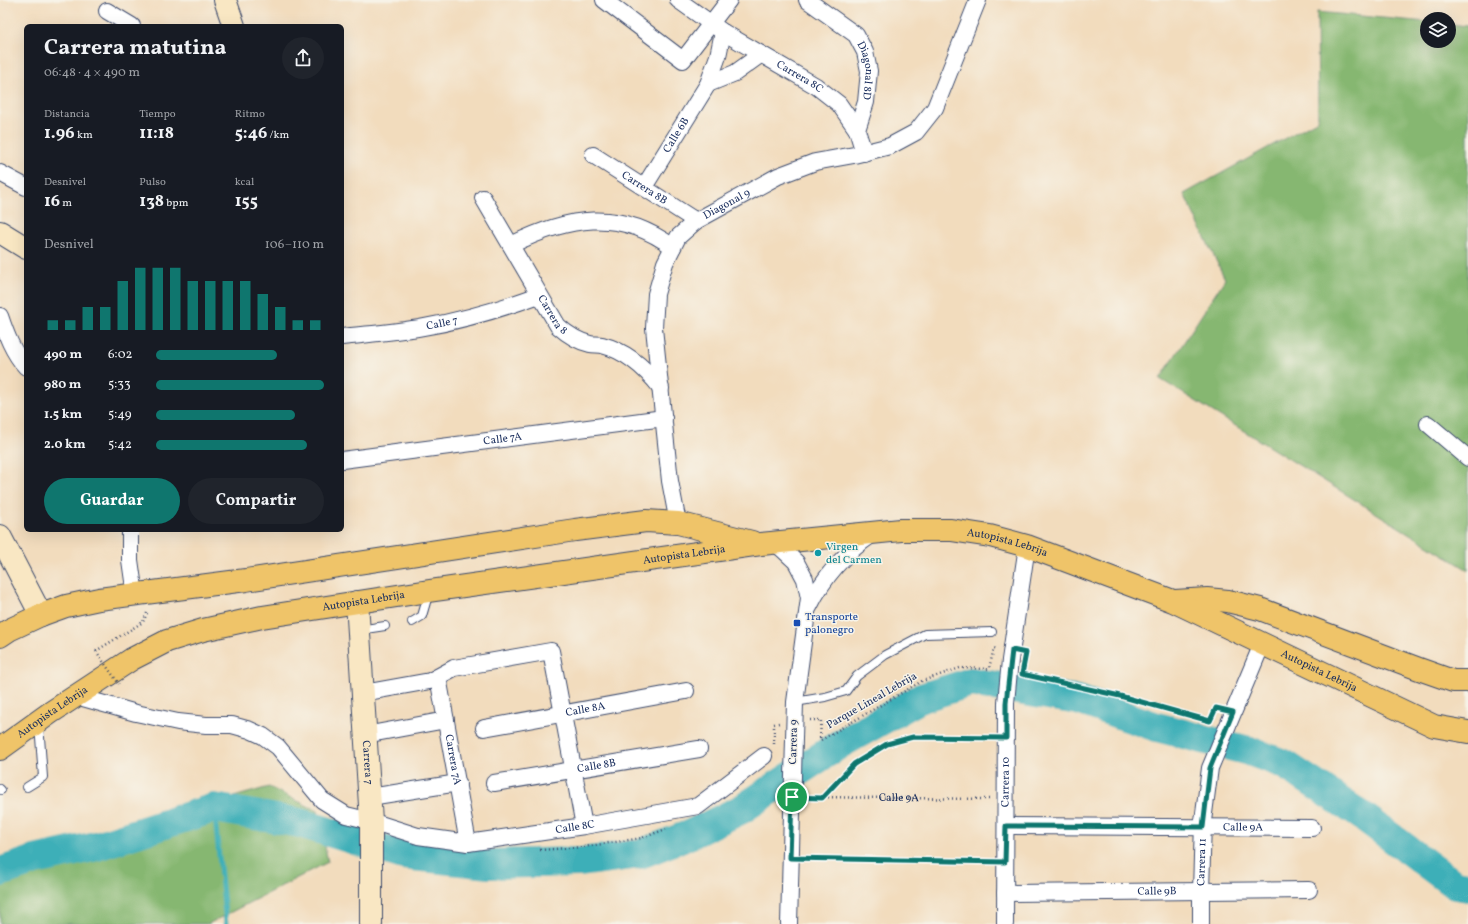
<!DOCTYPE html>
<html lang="es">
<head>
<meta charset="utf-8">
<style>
	:root { --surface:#171b24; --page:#20242c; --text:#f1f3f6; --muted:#9ea1a6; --accent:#0f766e }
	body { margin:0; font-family:Vollkorn,serif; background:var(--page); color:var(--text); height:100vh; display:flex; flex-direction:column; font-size:15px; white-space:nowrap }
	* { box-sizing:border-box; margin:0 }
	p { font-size:13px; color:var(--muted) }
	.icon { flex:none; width:22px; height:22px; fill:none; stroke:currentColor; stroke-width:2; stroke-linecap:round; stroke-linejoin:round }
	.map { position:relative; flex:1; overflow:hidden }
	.panel { position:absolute; left:24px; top:24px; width:320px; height:508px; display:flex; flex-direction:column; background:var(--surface); border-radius:6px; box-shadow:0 4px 16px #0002 }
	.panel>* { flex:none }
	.tools { position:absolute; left:1420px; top:12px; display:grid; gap:8px }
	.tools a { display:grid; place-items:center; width:36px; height:36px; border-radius:50%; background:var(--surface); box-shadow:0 4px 16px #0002; font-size:20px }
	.pin { position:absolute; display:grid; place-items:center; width:34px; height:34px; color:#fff; margin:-17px; border:2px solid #fff; border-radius:50%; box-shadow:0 1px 4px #0007 }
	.round { display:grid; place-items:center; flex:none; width:42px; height:42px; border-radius:21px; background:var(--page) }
	.overview { display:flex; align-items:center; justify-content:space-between; height:68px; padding:0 20px }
	h1 { font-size:22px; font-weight:700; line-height:30px }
	.metrics { display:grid; grid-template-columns:repeat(3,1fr); gap:6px; height:68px; padding:4px 20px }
	.metrics div { display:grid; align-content:center }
	.metrics b { font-size:17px; font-weight:700 }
	.metrics small { font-size:11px; font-weight:400 }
	.metrics p { font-size:11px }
	.chart { height:112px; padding:8px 20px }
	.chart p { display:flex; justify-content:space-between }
	.chart svg { width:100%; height:72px; margin-top:4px; stroke:var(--accent); stroke-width:6 }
	.action { display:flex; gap:8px; margin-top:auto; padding:8px 20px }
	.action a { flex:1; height:46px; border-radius:24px; background:var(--accent); color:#fff; font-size:16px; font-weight:700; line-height:46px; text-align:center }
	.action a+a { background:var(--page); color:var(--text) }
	ul { padding:0 20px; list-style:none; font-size:13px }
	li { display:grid; grid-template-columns:64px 48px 1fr; align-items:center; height:30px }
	li i { height:10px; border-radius:5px; background:var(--accent) }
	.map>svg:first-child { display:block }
	.forest { fill:#86b771; stroke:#507368 }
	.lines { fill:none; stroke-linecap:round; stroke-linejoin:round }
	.stream { stroke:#3eafb8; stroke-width:5 }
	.river { stroke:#3eafb8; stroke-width:30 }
	.lane-casing { stroke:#3b496c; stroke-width:10 }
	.street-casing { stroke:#3b496c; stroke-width:18 }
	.secondary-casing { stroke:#3b496c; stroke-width:24 }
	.highway-casing { stroke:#3b496c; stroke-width:24 }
	.path { stroke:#3b496c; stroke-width:2.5; stroke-dasharray:1 3; stroke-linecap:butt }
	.lane { stroke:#fff; stroke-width:8 }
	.street { stroke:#fff; stroke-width:16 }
	.secondary { stroke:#f9e7c3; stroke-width:22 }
	.highway { stroke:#efc469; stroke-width:22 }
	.path-bridge { stroke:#3b496c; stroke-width:2.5; stroke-dasharray:1 3; stroke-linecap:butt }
	.route-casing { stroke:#fff; stroke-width:8 }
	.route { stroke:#0f766e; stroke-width:5 }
	.culture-dot { fill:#0f9aa8; stroke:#f7f3e8; stroke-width:1.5 }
	.transit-dot { fill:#1a4fb4; stroke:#f7f3e8; stroke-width:1.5 }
	.labels { text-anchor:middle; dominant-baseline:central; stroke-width:3; stroke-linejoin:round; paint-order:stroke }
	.street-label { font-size:11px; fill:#1b2f5e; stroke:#f7f3e8 }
	.culture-label { font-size:11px; fill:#0d838f; stroke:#f7f3e8; text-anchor:start }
	.transit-label { font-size:11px; fill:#164399; stroke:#f7f3e8; text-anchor:start }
</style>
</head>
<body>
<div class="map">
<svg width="1468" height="924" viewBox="0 0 1468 924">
	<rect width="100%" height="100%" fill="#f7f3e8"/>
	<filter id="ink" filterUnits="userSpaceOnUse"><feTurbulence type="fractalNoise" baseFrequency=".025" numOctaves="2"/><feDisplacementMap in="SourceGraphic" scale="8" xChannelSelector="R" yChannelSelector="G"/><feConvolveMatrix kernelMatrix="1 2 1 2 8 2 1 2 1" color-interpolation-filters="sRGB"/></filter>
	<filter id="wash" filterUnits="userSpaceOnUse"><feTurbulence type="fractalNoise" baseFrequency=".012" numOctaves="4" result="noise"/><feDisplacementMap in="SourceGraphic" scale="16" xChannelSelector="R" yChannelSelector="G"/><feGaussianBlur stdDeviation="0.9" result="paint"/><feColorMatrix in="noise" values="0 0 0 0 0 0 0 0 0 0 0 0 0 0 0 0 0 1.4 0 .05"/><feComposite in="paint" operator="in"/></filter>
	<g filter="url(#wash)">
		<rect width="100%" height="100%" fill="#f2dcbd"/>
		<g class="forest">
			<path d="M 1317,12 L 1427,22 L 1427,41 L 1449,41 L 1449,24 L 1468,26 L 1468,570 L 1160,379 L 1225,279 L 1184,194 L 1318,120 Z"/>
			<path d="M 269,787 L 318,811 L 328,862 L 208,924 L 0,924 L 0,863 Z"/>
		</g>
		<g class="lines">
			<path class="stream" d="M 214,808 L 226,924"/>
			<path class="river" d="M 0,872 L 35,860 L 97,846 L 214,808 L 300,823 L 403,855 L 489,864 L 580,862 L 640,854 L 691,834 L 742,809 L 840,744 L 921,698 L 971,682 L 1078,700 L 1157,727 L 1249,751 L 1284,764 L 1364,817 L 1455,885 L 1468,887"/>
		</g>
	</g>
	<g filter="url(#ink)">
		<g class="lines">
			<g class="lane-casing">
				<g id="lane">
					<path d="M 412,622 L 422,616 L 429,592"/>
					<path d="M 359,630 L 385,626"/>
					<path d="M 795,702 L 825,697 L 846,691 L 857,676 L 885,655 L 925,634 L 992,632"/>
					<path d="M 27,787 L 43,777 L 39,724"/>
					<path d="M 0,789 L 1,790"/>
				</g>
			</g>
			<g class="street-casing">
				<g id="street">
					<path d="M 604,0 L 683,60 L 729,0"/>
					<path id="s2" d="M 678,0 L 723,32 L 816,86 L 839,104 L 857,130 L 864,153"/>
					<path id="s3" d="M 807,0 L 856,35 L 865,52 L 869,71 L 866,102 L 857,130"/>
					<path d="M 107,11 L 132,26"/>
					<path d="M 708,84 L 735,73 L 760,55"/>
					<path id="s4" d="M 593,155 L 696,221"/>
					<path d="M 0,173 L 26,187"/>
					<path id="s5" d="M 644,187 L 708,84 L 718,56 L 723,32"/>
					<path id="s6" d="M 483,198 L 558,326 C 567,334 577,341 590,344 C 594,345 598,344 602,345 C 626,351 646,369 661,388"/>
					<path d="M 511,245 C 567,217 619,207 673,247"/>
					<path d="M 0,316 C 6,334 13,353 26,367"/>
					<path id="s7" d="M 342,337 C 369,334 397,332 424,327 C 464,320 501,309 539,295"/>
					<path d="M 1428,424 L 1468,458"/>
					<path id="s8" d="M 342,460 L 664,418"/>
					<path id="s9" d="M 678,523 L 670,481 L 654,328 L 656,294 L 665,263 L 678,237 L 696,221 L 778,176 L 815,162 L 854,155 L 890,146 L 916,132 L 935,108 L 978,0"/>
					<path d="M 130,530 L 130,560 L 135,595"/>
					<path d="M 773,543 L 781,548 L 796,562 L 805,579 L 809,598 L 795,702 L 789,924"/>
					<path d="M 809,607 C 824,576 844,553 873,534"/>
					<path id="s10" d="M 438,677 L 468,843"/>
					<path d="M 363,693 L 430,681 L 454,668 L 551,651 L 584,826"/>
					<path id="s11" d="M 76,696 L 136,713 L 178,722 L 206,725 L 232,725 L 250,730 L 263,736 L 278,747 L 322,800 L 346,815 L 371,821 L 418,836 L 468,843 L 584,826 L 698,806 L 764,756"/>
					<path id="s12" d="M 484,728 L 686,691"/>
					<path d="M 365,735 L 446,720"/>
					<path id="s13" d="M 494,783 L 699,749"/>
					<path d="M 370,797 L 458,783"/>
					<path id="s14" d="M 1006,826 L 1312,828"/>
					<path id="s15" d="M 1005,893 L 1309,890"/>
					<path id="s16" d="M 1005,924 L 1006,703 L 1010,660 L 1027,546"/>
					<path id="s17" d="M 1201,924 L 1201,892 L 1203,821 L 1210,768 L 1262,644"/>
				</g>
			</g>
			<g class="secondary-casing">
				<g id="secondary">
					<path d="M 225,0 L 234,26"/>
					<path d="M 0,232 L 26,248"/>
					<path d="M 0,536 L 41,615"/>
					<path id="s18" d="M 357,602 L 371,821 L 371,924"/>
				</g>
			</g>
			<g class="highway-casing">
				<g id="highway">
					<path d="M 1175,601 L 1207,599 L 1228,601 L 1260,609 L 1419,669 L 1453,681 L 1468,681"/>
					<path d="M 0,636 L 9,630 L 41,615 L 66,606 L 99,599 L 246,580 L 575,530 L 646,521 L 678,523 L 752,542"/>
					<path id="s19" d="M 0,749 L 50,713 L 132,659 L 167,641 L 203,630 L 262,617 L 429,591 L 761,544 L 901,530 L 951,530 L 990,536 L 1027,546 L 1173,601 L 1434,726 L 1468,732"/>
				</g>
			</g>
			<g class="path">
				<path d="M 96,651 L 143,622 L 148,611"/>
				<path d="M 1024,674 L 1120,696 L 1210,721 L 1215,710"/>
				<path d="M 810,720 L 821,720 L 820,740"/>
				<path d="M 821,740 L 922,681 L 960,668 L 989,669 L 994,648 L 997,649"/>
				<path d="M 774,744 L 774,724 L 779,723"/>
				<path id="s1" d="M 808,797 L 989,799"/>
				<path d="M 821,798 L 854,764 L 887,744 L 913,737 L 990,738"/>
				<path d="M 540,850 L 583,847 L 642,838 L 666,829"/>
				<path d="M 806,858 L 989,862"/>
			</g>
			<use href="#lane" class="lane"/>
			<use href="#street" class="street"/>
			<use href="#secondary" class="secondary"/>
			<use href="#highway" class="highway"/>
			<path class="path-bridge" d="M 96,651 L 119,684"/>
		</g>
	</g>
	<g class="lines" filter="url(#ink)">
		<g class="route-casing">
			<path id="route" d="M 1012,650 L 1026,653 L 1022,674 L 1120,696 L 1210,721 L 1216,708 L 1233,712 L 1210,768 L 1203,827 L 1006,826 L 1005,862 L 790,858 L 792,797 L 822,798 L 854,764 L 887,744 L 913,737 L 1006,738 L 1006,703 Z"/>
		</g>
		<use href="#route" class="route"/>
	</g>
	<circle class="culture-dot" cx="818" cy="553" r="4"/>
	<rect class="transit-dot" x="793" y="619" width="8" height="8" rx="2"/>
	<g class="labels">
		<g class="street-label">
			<text stroke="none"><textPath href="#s3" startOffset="98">Diagonal 8D</textPath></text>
			<text stroke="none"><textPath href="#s2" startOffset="144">Carrera 8C</textPath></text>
			<text stroke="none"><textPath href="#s5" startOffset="61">Calle 6B</textPath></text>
			<text stroke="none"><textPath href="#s4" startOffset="61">Carrera 8B</textPath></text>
			<text stroke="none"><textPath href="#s9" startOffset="351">Diagonal 9</textPath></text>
			<text stroke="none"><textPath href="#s6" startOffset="136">Carrera 8</textPath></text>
			<text stroke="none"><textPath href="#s7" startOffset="101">Calle 7</textPath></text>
			<text stroke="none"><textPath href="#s8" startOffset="162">Calle 7A</textPath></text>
			<text stroke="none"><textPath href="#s19" startOffset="1050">Autopista Lebrija</textPath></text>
			<text stroke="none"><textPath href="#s19" startOffset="724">Autopista Lebrija</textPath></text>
			<text stroke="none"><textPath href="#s19" startOffset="400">Autopista Lebrija</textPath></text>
			<text stroke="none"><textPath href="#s19" startOffset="1388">Autopista Lebrija</textPath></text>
			<text transform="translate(872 701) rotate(-30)">Parque Lineal Lebrija</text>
			<text stroke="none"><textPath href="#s12" startOffset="103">Calle 8A</textPath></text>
			<text stroke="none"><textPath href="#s19" startOffset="64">Autopista Lebrija</textPath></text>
			<text transform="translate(794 742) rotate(-89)">Carrera 9</text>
			<text stroke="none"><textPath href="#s10" startOffset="84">Carrera 7A</textPath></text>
			<text stroke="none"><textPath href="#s18" startOffset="161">Carrera 7</textPath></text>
			<text stroke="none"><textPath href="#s13" startOffset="104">Calle 8B</textPath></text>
			<text stroke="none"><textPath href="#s16" startOffset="142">Carrera 10</textPath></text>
			<text stroke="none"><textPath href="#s1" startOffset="91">Calle 9A</textPath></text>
			<text stroke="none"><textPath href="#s11" startOffset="542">Calle 8C</textPath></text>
			<text stroke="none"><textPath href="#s14" startOffset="237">Calle 9A</textPath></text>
			<text stroke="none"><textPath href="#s17" startOffset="62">Carrera 11</textPath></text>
			<text stroke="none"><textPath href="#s15" startOffset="152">Calle 9B</textPath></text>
		</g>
		<g class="culture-label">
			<text x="826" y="547">Virgen<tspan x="826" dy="13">del Carmen</tspan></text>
		</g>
		<g class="transit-label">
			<text x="805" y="617">Transporte<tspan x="805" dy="13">palonegro</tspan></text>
		</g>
	</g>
</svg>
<div class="tools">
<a><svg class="icon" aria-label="layers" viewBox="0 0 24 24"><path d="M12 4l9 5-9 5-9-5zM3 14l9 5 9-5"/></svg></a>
</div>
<div class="pin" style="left:792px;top:797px;background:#1e9e55"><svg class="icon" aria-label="arrive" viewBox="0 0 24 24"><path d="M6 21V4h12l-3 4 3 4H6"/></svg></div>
<section class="panel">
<div class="overview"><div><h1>Carrera matutina</h1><p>06:48 · 4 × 490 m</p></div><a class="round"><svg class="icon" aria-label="share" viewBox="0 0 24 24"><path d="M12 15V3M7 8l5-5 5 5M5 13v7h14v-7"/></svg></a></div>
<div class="metrics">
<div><p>Distancia</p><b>1.96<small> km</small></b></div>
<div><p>Tiempo</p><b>11:18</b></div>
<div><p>Ritmo</p><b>5:46<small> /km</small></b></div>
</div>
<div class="metrics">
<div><p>Desnivel</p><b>16<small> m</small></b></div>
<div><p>Pulso</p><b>138<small> bpm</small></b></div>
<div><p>kcal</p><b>155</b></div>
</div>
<div class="chart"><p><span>Desnivel</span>106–110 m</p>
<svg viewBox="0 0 160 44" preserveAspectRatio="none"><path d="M5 44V38M15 44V38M25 44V30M35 44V30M45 44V14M55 44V6M65 44V6M75 44V6M85 44V14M95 44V14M105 44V14M115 44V14M125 44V22M135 44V30M145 44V38M155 44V38"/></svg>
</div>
<ul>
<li><b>490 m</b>6:02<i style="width:72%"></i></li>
<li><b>980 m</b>5:33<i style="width:100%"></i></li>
<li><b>1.5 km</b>5:49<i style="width:83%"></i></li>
<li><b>2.0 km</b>5:42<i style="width:90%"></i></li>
</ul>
<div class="action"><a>Guardar</a><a>Compartir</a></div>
</section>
</div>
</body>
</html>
